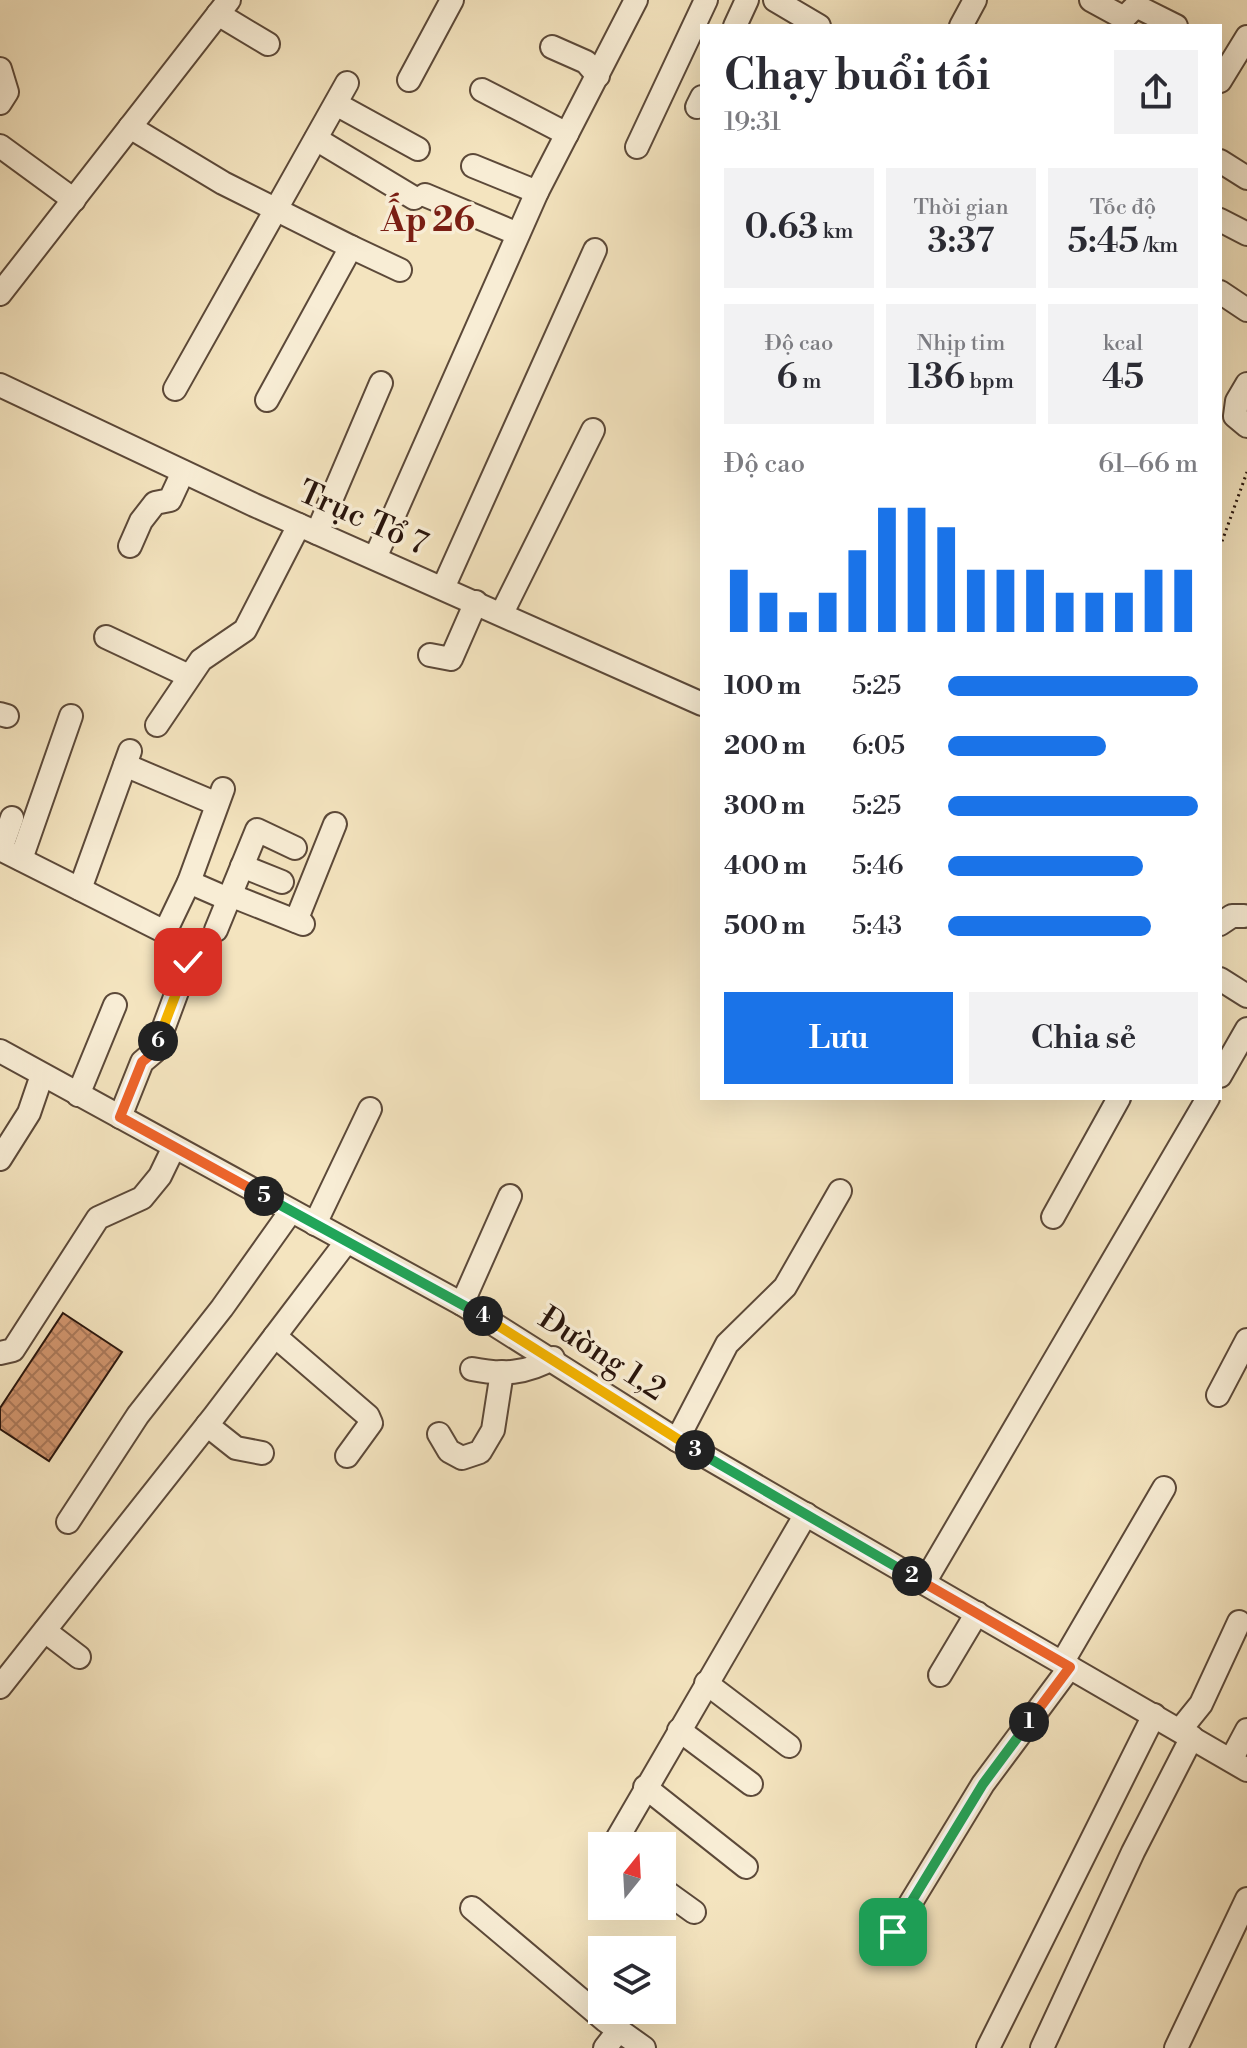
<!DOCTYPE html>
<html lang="vi">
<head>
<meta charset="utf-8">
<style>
	:root { --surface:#fff; --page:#f2f2f3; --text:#2b2b33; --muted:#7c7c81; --accent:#1a73e8 }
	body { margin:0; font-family:"Libre Bodoni",serif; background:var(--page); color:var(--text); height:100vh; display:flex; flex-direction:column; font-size:30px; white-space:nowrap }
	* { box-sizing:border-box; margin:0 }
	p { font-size:26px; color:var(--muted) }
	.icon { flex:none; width:44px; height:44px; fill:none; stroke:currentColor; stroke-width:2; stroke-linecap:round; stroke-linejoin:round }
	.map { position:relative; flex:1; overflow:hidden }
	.side { position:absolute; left:700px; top:24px; width:522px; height:1076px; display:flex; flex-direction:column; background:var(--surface); border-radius:0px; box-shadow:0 8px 32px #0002 }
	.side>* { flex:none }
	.needle { width:52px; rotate:18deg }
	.controls { position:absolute; left:588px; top:1832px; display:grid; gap:16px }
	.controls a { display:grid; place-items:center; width:88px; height:88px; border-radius:0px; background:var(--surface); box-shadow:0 8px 32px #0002; font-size:40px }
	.pin { position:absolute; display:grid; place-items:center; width:68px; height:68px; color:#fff; margin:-34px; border-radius:16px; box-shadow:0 4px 12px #0006 }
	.km { position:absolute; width:40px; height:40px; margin:-20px; border-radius:50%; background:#222; color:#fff; font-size:22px; line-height:40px; text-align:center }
	.round { display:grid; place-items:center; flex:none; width:84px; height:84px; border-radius:0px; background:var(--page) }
	.headline { display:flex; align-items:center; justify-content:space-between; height:136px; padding:0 24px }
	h1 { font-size:44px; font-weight:600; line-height:60px }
	.figures { display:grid; grid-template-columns:repeat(3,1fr); gap:12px; height:136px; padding:8px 24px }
	.figures div { display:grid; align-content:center; border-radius:0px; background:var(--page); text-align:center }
	.figures b { font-size:34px; font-weight:600 }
	.figures small { font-size:22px; font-weight:400 }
	.figures p { font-size:22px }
	.chart { height:224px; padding:16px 24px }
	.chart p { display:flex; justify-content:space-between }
	.chart svg { width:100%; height:144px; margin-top:8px; stroke:var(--accent); stroke-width:6 }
	.cta { display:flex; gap:16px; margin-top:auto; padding:16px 24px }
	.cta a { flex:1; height:92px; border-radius:0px; background:var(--accent); color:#fff; font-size:32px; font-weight:600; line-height:92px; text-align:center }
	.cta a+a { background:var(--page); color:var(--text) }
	ul { padding:0 24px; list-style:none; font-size:26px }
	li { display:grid; grid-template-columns:128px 96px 1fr; align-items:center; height:60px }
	li i { height:20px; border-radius:10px; background:var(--accent) }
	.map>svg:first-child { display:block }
	.building { fill:url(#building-cross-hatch); stroke:#29150c; stroke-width:2 }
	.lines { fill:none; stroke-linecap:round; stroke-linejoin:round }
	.minor-casing { stroke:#5c4939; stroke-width:26 }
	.path { stroke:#29150c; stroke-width:3; stroke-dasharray:2 4; stroke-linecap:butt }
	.minor { stroke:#f8edd5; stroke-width:22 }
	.split-1-casing { stroke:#fff; stroke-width:16 }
	.split-2-casing { stroke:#fff; stroke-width:16 }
	.split-3-casing { stroke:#fff; stroke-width:16 }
	.split-4-casing { stroke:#fff; stroke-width:16 }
	.split-5-casing { stroke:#fff; stroke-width:16 }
	.split-6-casing { stroke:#fff; stroke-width:16 }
	.split-7-casing { stroke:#fff; stroke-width:16 }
	.split-1 { stroke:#22a559; stroke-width:10 }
	.split-2 { stroke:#f0652b; stroke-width:10 }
	.split-3 { stroke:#22a559; stroke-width:10 }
	.split-4 { stroke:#f5b400; stroke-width:10 }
	.split-5 { stroke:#22a559; stroke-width:10 }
	.split-6 { stroke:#f0652b; stroke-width:10 }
	.split-7 { stroke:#f5b400; stroke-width:10 }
	.labels { text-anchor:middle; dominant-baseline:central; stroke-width:7; stroke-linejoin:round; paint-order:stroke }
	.street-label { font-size:32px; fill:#29150c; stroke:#f8edd5 }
	.neighbourhood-label { font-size:34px; font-weight:bold; fill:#7a1f14; stroke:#f8edd5 }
</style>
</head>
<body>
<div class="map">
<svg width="1247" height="2048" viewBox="0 0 1247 2048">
	<defs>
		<pattern id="building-cross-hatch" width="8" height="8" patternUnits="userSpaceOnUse" patternTransform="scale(2)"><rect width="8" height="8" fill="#d1956e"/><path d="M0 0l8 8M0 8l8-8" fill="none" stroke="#aa7859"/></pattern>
	</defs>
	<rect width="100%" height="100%" fill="#f4e4bf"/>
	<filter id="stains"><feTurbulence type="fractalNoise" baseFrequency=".0025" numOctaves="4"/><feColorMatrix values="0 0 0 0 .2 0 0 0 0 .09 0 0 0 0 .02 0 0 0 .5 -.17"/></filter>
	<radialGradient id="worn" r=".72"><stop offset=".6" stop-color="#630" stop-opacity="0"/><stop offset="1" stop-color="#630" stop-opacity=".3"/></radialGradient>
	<path class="building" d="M 63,1313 L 122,1352 L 49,1461 L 0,1429 L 0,1408 Z"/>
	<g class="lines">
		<g class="minor-casing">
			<g id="minor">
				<path d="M 775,0 L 819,26"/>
				<path d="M 1091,0 L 1124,18 L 1136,6 L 1176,26"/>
				<path d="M 218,14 L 268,44"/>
				<path d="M 735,26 L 747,0"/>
				<path d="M 961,26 L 975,0"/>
				<path d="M 552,47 L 586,62 L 598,76"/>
				<path d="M 0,69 L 7,92 L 0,103"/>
				<path d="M 409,80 L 452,0"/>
				<path d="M 1220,81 L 1247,37"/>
				<path d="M 482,90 L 567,134"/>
				<path d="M 336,104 L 418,149"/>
				<path d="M 697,107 L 702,97"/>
				<path d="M 130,127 L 223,183 L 351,247 L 267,400"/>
				<path d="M 316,139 L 414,198"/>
				<path d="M 0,146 L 74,200"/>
				<path d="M 637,147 L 706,0"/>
				<path d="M 1220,161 L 1247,178"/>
				<path d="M 473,166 L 537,192"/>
				<path d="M 425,195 L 518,234"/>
				<path d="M 1220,220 L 1247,234"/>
				<path d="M 351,247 L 400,270"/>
				<path d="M 1220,292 L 1247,310"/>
				<path d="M 0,294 L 229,0"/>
				<path d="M 1247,384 L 1237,401 L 1235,416 L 1247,426"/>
				<path d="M 0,385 L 254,505 L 702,704"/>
				<path d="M 175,389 L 347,83"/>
				<path d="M 317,533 L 381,383"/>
				<path d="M 130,546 L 141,521 L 155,503 L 170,500 L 183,472"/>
				<path d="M 375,558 L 537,192 L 636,0"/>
				<path d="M 443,588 L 595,250"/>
				<path d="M 502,613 L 593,430"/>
				<path d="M 106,637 L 189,676"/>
				<path d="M 430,655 L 451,659 L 476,602"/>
				<path d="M 0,714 L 7,716"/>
				<path d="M 157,725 L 201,660 L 245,630 L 299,525"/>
				<path d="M 125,765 L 217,804"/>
				<path d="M 0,849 L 165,932 L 189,882 L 223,789"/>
				<path d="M 1,849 L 12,818"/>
				<path d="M 21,859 L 71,716"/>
				<path d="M 242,866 L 282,882"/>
				<path d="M 189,882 L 228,899"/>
				<path d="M 80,889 L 130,751"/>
				<path d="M 230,895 L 303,924"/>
				<path d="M 296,921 L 335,824"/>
				<path d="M 1220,924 L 1232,916 L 1244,916"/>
				<path d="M 216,930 L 257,830 L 295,848"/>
				<path d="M 1220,979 L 1247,996"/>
				<path d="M 0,1051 L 462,1304 L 677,1440 L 1247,1770"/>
				<path d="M 1220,1076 L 1247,1029"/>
				<path d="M 78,1095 L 115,1005"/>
				<path d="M 120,1117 L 142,1062 L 155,1051 L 188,962"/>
				<path d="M 0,1159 L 29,1113 L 42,1075"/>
				<path d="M 1053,1217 L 1119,1098"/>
				<path d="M 315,1224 L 370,1109"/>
				<path d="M 462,1304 L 510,1196"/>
				<path d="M 275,1336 L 368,1416 L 371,1423 L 347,1456"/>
				<path d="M 0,1353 L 13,1350 L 98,1218 L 142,1198 L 160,1176 L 174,1147"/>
				<path d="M 472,1369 C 501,1375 527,1374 553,1358"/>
				<path d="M 1218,1395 L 1247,1340"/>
				<path d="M 207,1425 L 236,1448 L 262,1453"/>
				<path d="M 439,1434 L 449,1451 L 462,1458 L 480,1452 L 493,1430 L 502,1372"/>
				<path d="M 677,1440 L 727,1344 L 785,1287 L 840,1191"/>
				<path d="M 68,1522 L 138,1415 L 222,1308 L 291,1211"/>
				<path d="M 924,1583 L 1208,1098"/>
				<path d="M 45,1631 L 79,1657"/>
				<path d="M 1062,1663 L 1164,1488"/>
				<path d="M 940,1675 L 977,1613"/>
				<path d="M 706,1683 L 789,1746"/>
				<path d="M 0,1687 L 215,1415 L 347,1241"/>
				<path d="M 679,1730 L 751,1784"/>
				<path d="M 1180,1730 L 1201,1704 L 1239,1622"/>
				<path d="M 1231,1760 L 1247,1730"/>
				<path d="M 645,1787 L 746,1867"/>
				<path d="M 613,1846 L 806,1514"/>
				<path d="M 662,1889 L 694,1912"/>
				<path d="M 472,1908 L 606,2021 L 644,2048"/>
				<path d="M 893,1932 L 983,1784 L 1070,1667"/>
				<path d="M 605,2048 L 619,2030"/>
				<path d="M 988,2048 L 1154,1715"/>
				<path d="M 1042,2048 L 1133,1852 L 1192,1737"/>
				<path d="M 1176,2048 L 1247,1899"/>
			</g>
		</g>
		<path class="path" d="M 1220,547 L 1247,472"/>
		<use href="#minor" class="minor"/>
	</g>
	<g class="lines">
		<g class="split-1-casing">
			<path id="split-1" d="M 893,1932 L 983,1784 L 1029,1722"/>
		</g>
		<g class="split-2-casing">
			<path id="split-2" d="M 912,1576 L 1070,1667 L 1029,1722"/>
		</g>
		<g class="split-3-casing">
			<path id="split-3" d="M 695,1450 L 912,1576"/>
		</g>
		<g class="split-4-casing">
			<path id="split-4" d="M 483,1316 L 695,1450"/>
		</g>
		<g class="split-5-casing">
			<path id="split-5" d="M 264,1196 L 483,1316"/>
		</g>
		<g class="split-6-casing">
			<path id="split-6" d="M 158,1041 L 155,1051 L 142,1062 L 120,1117 L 264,1196"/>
		</g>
		<g class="split-7-casing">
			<path id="split-7" d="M 158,1041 L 188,962"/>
		</g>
		<use href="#split-1" class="split-1"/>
		<use href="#split-2" class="split-2"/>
		<use href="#split-3" class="split-3"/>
		<use href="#split-4" class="split-4"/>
		<use href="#split-5" class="split-5"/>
		<use href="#split-6" class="split-6"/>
		<use href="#split-7" class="split-7"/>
	</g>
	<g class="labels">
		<g class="street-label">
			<text transform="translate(363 518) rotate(24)">Trục Tổ 7</text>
			<text transform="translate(602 1354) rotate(33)">Đường 1,2</text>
		</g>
		<g class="neighbourhood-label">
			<text x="428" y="221">Ấp 26</text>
		</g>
	</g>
	<rect width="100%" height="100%" filter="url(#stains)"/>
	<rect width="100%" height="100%" fill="url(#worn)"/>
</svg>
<div class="controls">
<a><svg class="needle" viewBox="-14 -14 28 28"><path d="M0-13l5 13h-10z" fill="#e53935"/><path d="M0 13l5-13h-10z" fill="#7c7c81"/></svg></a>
<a><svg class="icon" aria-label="layers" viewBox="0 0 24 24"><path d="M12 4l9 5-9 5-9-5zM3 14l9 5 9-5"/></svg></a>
</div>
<div class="pin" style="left:893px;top:1932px;background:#1e9e55"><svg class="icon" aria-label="arrive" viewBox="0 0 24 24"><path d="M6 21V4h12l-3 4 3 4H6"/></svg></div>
<div class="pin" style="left:188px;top:962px;background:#d93025"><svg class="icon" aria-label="check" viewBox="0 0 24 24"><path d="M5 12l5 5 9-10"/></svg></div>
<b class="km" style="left:1029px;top:1722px">1</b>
<b class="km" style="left:912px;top:1576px">2</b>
<b class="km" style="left:695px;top:1450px">3</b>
<b class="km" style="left:483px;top:1316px">4</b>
<b class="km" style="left:264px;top:1196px">5</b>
<b class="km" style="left:158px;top:1041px">6</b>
<section class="side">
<div class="headline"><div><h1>Chạy buổi tối</h1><p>19:31</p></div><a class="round"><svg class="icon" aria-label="share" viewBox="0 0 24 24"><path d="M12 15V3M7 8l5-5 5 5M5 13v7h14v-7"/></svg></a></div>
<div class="figures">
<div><b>0.63<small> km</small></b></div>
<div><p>Thời gian</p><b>3:37</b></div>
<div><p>Tốc độ</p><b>5:45<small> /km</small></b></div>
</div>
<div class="figures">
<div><p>Độ cao</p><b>6<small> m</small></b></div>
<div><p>Nhịp tim</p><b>136<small> bpm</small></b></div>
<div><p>kcal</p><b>45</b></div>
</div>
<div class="chart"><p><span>Độ cao</span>61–66 m</p>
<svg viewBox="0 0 160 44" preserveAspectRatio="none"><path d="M5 44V25M15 44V32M25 44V38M35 44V32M45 44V19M55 44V6M65 44V6M75 44V12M85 44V25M95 44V25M105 44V25M115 44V32M125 44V32M135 44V32M145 44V25M155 44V25"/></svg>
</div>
<ul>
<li><b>100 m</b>5:25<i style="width:100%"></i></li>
<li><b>200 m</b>6:05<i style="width:63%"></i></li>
<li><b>300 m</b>5:25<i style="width:100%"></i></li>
<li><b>400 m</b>5:46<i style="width:78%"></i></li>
<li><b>500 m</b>5:43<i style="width:81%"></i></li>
</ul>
<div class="cta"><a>Lưu</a><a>Chia sẻ</a></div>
</section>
</div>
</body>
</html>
